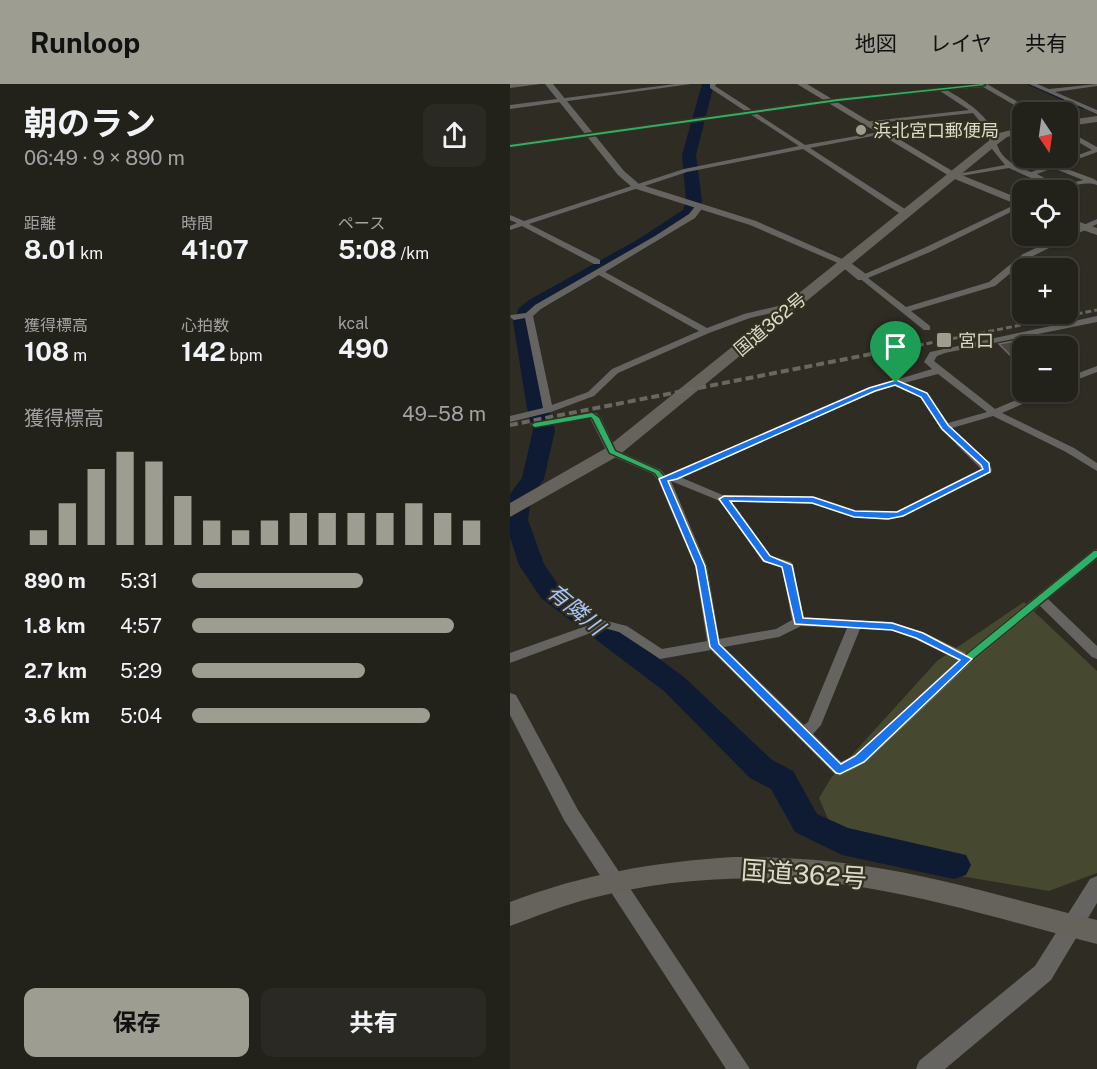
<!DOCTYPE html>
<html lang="ja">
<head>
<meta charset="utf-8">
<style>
	:root { --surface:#22211a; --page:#2a2923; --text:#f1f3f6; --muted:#a2a3a2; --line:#3f3e39; --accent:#9e9d92 }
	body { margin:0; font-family:"Public Sans","Noto Sans JP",sans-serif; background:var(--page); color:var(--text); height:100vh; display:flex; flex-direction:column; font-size:22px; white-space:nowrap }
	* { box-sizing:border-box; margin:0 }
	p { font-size:20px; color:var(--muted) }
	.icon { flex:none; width:33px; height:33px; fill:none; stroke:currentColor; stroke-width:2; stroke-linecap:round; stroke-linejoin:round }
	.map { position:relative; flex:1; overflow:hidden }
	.panel { display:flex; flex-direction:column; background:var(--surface); width:510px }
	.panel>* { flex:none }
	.needle { width:39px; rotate:167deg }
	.buttons { position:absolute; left:502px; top:18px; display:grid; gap:12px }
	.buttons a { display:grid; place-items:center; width:66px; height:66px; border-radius:12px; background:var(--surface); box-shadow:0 2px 4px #0004,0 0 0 2px var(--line); font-size:30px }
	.pin { position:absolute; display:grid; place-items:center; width:51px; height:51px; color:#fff; margin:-62px -26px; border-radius:50% 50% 50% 0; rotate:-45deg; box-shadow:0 0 6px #0007 }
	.pin .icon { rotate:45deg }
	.round { display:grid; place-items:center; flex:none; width:63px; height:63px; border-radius:12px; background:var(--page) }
	.overview { display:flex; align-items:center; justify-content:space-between; height:102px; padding:0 24px }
	h1 { font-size:33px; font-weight:700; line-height:45px }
	.figures { display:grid; grid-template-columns:repeat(3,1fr); gap:9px; height:102px; padding:6px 24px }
	.figures div { display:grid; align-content:center }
	.figures b { font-size:26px; font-weight:700 }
	.figures small { font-size:16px; font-weight:400 }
	.figures p { font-size:16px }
	.chart { height:168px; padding:12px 24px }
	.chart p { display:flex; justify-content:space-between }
	.chart svg { width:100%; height:108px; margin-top:6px; stroke:var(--accent); stroke-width:6 }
	.action { display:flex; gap:12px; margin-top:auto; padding:12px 24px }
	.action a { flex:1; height:69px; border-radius:12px; background:var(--accent); color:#111; font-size:24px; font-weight:700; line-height:69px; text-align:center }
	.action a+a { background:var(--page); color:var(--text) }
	ul { padding:0 24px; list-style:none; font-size:20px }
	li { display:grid; grid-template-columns:96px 72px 1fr; align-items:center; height:45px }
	li i { height:15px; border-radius:8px; background:var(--accent) }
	header { display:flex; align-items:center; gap:36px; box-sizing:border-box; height:84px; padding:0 30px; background:var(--accent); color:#111 }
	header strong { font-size:28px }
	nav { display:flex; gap:33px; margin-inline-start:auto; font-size:21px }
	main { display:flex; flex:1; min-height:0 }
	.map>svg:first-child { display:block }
	.green { fill:#46492f }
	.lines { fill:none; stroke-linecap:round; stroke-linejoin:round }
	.stream { stroke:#0f1b33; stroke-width:2 }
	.river { fill:#0f1b33; fill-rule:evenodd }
	.building { fill:#4e4541; stroke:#6f6965; stroke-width:1.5 }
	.minor { fill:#666460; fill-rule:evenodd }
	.tertiary { fill:#666460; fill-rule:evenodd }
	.secondary { fill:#6a6661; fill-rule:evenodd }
	.primary { fill:#67635e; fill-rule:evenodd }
	.trunk { fill:#66625c; fill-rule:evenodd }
	.rail-far1 { stroke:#696762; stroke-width:3; stroke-dasharray:6 3; stroke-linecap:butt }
	.rail { stroke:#696762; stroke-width:4; stroke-dasharray:8 4; stroke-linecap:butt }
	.cycleway-casing { stroke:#33301e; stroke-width:3 }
	.cycleway { fill:#2db169; fill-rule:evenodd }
	.route { fill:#1a73e8; stroke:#fff; stroke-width:1.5; fill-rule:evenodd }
	.poi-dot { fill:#9e9d92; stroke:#33301e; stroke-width:2 }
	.labels { text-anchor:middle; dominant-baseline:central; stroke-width:4.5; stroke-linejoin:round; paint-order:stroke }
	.far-poi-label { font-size:18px; fill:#dbdace; stroke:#33301e; text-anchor:start }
	.far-street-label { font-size:18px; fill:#dbdace; stroke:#33301e }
	.water-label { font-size:22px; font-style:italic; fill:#a8c5fe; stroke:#33301e }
	.near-street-label { font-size:26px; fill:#dbdace; stroke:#33301e }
</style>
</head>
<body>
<header>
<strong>Runloop</strong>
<nav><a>地図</a><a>レイヤ</a><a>共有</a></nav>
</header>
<main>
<section class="panel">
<div class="overview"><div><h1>朝のラン</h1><p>06:49 · 9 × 890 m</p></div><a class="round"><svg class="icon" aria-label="share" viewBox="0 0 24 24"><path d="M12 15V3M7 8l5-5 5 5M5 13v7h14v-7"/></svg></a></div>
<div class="figures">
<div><p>距離</p><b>8.01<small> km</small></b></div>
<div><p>時間</p><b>41:07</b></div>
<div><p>ペース</p><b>5:08<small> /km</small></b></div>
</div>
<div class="figures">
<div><p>獲得標高</p><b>108<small> m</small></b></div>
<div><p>心拍数</p><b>142<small> bpm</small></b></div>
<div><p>kcal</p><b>490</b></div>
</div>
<div class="chart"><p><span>獲得標高</span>49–58 m</p>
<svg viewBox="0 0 160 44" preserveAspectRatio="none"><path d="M5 44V38M15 44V27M25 44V13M35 44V6M45 44V10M55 44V24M65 44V34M75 44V38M85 44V34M95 44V31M105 44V31M115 44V31M125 44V31M135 44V27M145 44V31M155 44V34"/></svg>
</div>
<ul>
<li><b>890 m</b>5:31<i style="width:58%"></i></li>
<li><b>1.8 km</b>4:57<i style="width:89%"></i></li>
<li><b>2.7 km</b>5:29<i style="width:59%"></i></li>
<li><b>3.6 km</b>5:04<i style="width:81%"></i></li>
</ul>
<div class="action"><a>保存</a><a>共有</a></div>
</section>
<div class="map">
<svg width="587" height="985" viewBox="0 0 587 985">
	<rect width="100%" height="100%" fill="#2e2c23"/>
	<path class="green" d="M 514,518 L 587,587 L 587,789 L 539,807 L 427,788 L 330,763 L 309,714 L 321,694 L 427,577 Z"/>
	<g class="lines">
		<path class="stream" d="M 519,0 L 573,24"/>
		<path class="river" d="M 192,0 L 204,0 L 186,71 L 192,117 L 185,131 L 139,162 L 23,230 L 21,238 L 37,324 L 45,346 L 34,395 L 21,414 L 18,436 L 34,480 L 49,502 L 174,593 L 262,676 L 283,687 L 307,730 L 338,744 L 456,771 L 461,781 L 456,791 L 444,795 L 332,771 L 285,748 L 261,705 L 240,694 L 154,607 L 31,514 L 9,481 L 0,453 L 0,410 L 12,394 L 23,346 L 17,324 L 3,238 L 9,224 L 19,216 L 127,156 L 173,126 L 176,117 L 172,71 Z"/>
	</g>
	<path class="building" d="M 504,257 L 513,266 L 513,270 L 501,272 L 489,260 Z"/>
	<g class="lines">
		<g class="minor">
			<path d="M 0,0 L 30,0 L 0,4 Z"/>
			<path d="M 165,0 L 181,0 L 0,25 L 0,21 Z"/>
			<path d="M 200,0 L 206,0 L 205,2 L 242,26 L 328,14 L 475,0 L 473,3 L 437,6 C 452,15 467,24 477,37 C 484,46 484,54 488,63 C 493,77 509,83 521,88 L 582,66 L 558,52 L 558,47 L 587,63 L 587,68 L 549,82 L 584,95 L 587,97 L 587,101 C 572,96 556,106 541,106 L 543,104 L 499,84 L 445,93 L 445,91 L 447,90 L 495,81 L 482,65 L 476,45 L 463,29 L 357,40 L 354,38 L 459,26 L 430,7 L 328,18 L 246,29 L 295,61 L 375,47 L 375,49 L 373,50 L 300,64 L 398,127 L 398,131 L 392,131 L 293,65 L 177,88 L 19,140 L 90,176 L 90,180 L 84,180 L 12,142 L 0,146 L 0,142 L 7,139 L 0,136 L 0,131 L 14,137 L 174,85 L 289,62 L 240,30 L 0,64 L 0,60 L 235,27 L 200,4 ZM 543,84 L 573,96 L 550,102 L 527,90 Z"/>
			<path d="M 519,0 L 527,0 L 539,5 L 587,0 L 587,2 L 545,8 L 587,26 L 587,30 Z"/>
			<path d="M 513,117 L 513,122 L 420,168 L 358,194 L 396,223 L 479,198 L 513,170 L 552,152 L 558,152 L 558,148 L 587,135 L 587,140 L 519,174 L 485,202 L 401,227 L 420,242 L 420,246 L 414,246 L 348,193 L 414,164 Z"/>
			<path d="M 187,120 L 194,122 L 185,134 L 95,188 L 197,244 L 234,230 L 281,219 L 284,220 L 284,224 L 240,234 L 199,249 L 108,289 L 84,312 L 41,328 L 0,338 L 0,332 L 33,324 L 15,234 L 4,236 L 0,233 L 1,231 L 16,229 L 25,221 L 145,152 L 179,130 ZM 89,191 L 189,247 L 102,285 L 78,308 L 42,321 L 23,232 L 31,225 Z"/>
			<path d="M 587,232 L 587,238 L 435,269 L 427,272 L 424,277 L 485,325 L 525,308 L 536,308 L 535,310 L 492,329 L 564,364 L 587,379 L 587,387 L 556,368 L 483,332 L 442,344 L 479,379 L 482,386 L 481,388 L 394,432 L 378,435 L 344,433 L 302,419 L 222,418 L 261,472 L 281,478 L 283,481 L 294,534 L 382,538 L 415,549 L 456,569 L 583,466 L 587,465 L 587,475 L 538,515 L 587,562 L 587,575 L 582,573 L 530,522 L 462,578 L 355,679 L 330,692 L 325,690 L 201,566 L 150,575 L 109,548 L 94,544 L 0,579 L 0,569 L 93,536 L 117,542 L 152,565 L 197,557 L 185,482 L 148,396 L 143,390 L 98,370 L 80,334 L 25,344 L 20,341 L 21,339 L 86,329 L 91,334 L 106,366 L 151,386 L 156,392 L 359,304 L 422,285 L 414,278 L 420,268 ZM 428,290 L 477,328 L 438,339 L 417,309 L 394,299 ZM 385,302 L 410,313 L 431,345 L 471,385 L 387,427 L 378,429 L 345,427 L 303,413 L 215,412 L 170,393 L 365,308 ZM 161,397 L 210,417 L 253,478 L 272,483 L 282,536 L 266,545 L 209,555 L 197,482 ZM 291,542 L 337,544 L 298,638 L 294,641 L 214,563 L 269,553 ZM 350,545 L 381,546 L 405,555 L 448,576 L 345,671 L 331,678 L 303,650 L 311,641 Z"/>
			<path d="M 587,282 L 587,288 L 558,299 L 558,293 Z"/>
		</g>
		<g class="tertiary">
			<path d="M 35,0 L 43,0 L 114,87 L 129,100 L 246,137 L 339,178 L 330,180 L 240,141 L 123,104 L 108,91 Z"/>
			<path d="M 468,0 L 477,0 L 525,28 L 516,28 Z"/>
			<path d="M 0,609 L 6,611 L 68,726 L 240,985 L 216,985 L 54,736 L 0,631 Z"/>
			<path d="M 587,792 L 587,819 L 541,896 L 435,985 L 406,985 L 409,977 L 525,882 L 580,795 Z"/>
		</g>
		<path class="secondary" d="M 287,0 L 297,0 L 449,91 L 441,93 Z"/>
		<g class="primary">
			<path d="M 444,88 L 513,116 L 513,123 L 440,93 L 440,89 Z"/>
			<path d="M 558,134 L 587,144 L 587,151 L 558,141 Z"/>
			<path d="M 334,174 L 356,190 L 356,196 L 348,196 L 330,181 L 328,178 Z"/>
		</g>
		<g class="trunk">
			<path d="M 587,32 L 587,38 L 558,42 L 558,36 Z"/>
			<path d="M 513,43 L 513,49 L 497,53 L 489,59 L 108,372 L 0,433 L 0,419 L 96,364 L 481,55 L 489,49 Z"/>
			<path d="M 223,773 C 267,773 311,775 355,782 C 433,793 510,818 587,836 L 587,860 C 511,841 435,817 357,804 C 267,789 170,791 82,814 C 54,821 27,832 0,842 L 0,818 C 73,790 145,778 223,773 Z"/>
		</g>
		<path class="rail-far1" d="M 390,265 L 587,226"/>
		<path class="rail" d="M 0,341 L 397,263"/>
		<g class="cycleway-casing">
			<g id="cycleway">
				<path d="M 472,0 L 475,1 L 328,17 L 0,63 L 0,61 L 328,15 Z"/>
				<path d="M 82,329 L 89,334 L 105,367 L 149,387 L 156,395 L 195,482 L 208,560 L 331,681 L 347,673 L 454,573 L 584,467 L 587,467 L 587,473 L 460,577 L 353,677 L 330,690 L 327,689 L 201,563 L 187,482 L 150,396 L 145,389 L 100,369 L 83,335 L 81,333 L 25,343 L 22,341 L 25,339 Z"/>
			</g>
		</g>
		<use href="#cycleway" class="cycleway"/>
	</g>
	<path class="route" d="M 386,296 L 417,309 L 438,341 L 479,379 L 480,388 L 393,432 L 378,435 L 344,433 L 302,419 L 220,417 L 260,472 L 282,481 L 293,534 L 382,539 L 413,549 L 462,575 L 354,678 L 330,690 L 326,689 L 200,563 L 186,482 L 149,395 L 359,304 ZM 385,301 L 411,313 L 432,345 L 471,381 L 473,385 L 387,428 L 345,427 L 303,413 L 214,412 L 209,415 L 254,477 L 272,483 L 285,540 L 382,546 L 406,554 L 450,576 L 345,672 L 331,680 L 209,560 L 195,482 L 158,397 L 167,395 L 365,307 Z"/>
	<g class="poi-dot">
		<circle cx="351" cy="46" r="6"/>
		<rect x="426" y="248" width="16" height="16" rx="3"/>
	</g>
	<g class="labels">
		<g class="far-poi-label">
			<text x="363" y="46">浜北宮口郵便局</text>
			<text x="448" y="256">宮口</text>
		</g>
		<g class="far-street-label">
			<text transform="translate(260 240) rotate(-40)">国道362号</text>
		</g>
		<g class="water-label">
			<text transform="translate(66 525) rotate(40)">有隣川</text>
		</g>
		<g class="near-street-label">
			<text transform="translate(294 790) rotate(4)">国道362号</text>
		</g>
	</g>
</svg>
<div class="buttons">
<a><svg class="needle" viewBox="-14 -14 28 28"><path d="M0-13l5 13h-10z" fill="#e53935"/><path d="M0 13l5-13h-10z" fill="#a2a3a2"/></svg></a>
<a><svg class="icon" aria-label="locate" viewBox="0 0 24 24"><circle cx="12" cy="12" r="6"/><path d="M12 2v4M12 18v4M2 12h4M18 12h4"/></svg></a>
<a>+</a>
<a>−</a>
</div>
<div class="pin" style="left:386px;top:299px;background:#1e9e55"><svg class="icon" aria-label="arrive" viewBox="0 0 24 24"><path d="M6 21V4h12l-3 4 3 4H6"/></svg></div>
</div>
</main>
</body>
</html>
